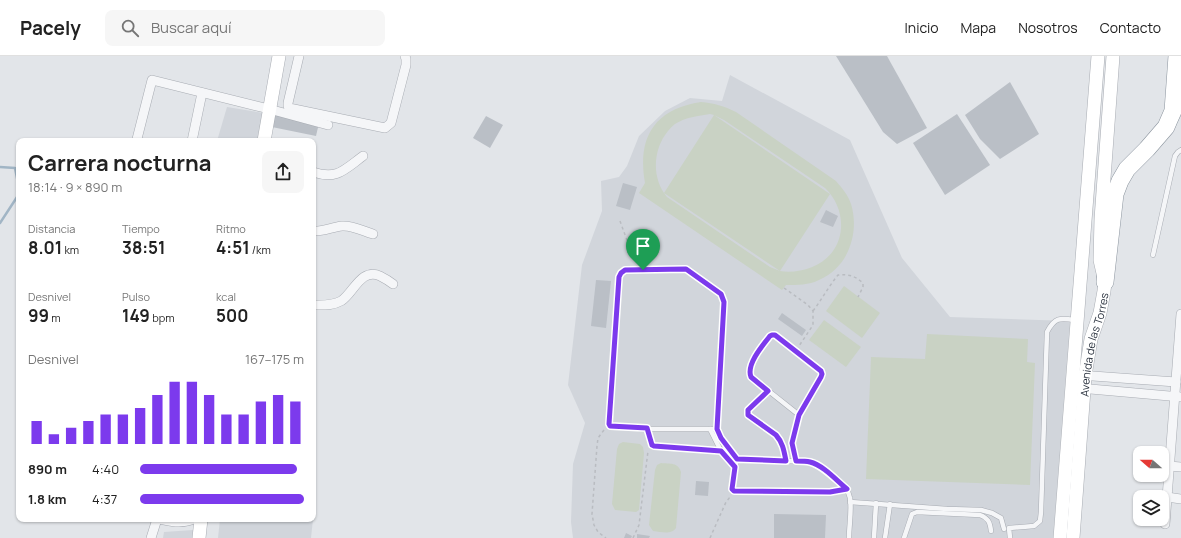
<!DOCTYPE html>
<html lang="es">
<head>
<meta charset="utf-8">
<style>
	:root { --surface:#fff; --page:#f6f6f6; --text:#222; --muted:#767676; --line:#e0e0e0; --accent:#7c3aed }
	body { margin:0; font-family:Manrope,sans-serif; background:var(--page); color:var(--text); height:100vh; display:flex; flex-direction:column; font-size:15px; white-space:nowrap }
	* { box-sizing:border-box; margin:0 }
	p { font-size:13px; color:var(--muted) }
	.icon { flex:none; width:22px; height:22px; fill:none; stroke:currentColor; stroke-width:2; stroke-linecap:round; stroke-linejoin:round }
	.map { position:relative; flex:1; overflow:hidden }
	.sheet { position:absolute; left:16px; top:82px; width:300px; height:384px; display:flex; flex-direction:column; background:var(--surface); border-radius:8px; box-shadow:0 1px 3px #0004 }
	.sheet>* { flex:none }
	.needle { width:26px; rotate:290deg }
	.fabs { position:absolute; left:1133px; top:390px; display:grid; gap:8px }
	.fabs a { display:grid; place-items:center; width:36px; height:36px; border-radius:8px; background:var(--surface); box-shadow:0 1px 3px #0004; font-size:20px }
	.pin { position:absolute; display:grid; place-items:center; width:34px; height:34px; color:#fff; margin:-41px -17px; border-radius:50% 50% 50% 0; rotate:-45deg; box-shadow:0 0 4px #0007 }
	.pin .icon { rotate:45deg }
	.round { display:grid; place-items:center; flex:none; width:42px; height:42px; border-radius:8px; background:var(--page) }
	.head { display:flex; align-items:center; justify-content:space-between; height:68px; padding:0 12px }
	h1 { font-size:22px; font-weight:700; line-height:30px }
	.metrics { display:grid; grid-template-columns:repeat(3,1fr); gap:6px; height:68px; padding:4px 12px }
	.metrics div { display:grid; align-content:center }
	.metrics b { font-size:17px; font-weight:700 }
	.metrics small { font-size:11px; font-weight:400 }
	.metrics p { font-size:11px }
	.chart { height:112px; padding:8px 12px }
	.chart p { display:flex; justify-content:space-between }
	.chart svg { width:100%; height:72px; margin-top:4px; stroke:var(--accent); stroke-width:6 }
	ul { padding:0 12px; list-style:none; font-size:13px }
	li { display:grid; grid-template-columns:64px 48px 1fr; align-items:center; height:30px }
	li i { height:10px; border-radius:5px; background:var(--accent) }
	header { display:flex; align-items:center; gap:24px; box-sizing:border-box; height:56px; padding:0 20px; background:var(--surface); border-bottom:1px solid var(--line) }
	header strong { font-size:19px }
	nav { display:flex; gap:22px; margin-inline-start:auto; font-size:14px }
	.search { width:280px; height:36px; background:var(--page); display:flex; align-items:center; gap:10px; box-sizing:border-box; padding:0 14px; border-radius:8px; color:var(--muted); font-size:15px }
	.map>svg:first-child { display:block }
	.built { fill:#d1d5db }
	.green { fill:#c9d2c4; fill-rule:evenodd }
	.lines { fill:none; stroke-linecap:round; stroke-linejoin:round }
	.stream { stroke:#a1b5c5; stroke-width:2.5 }
	.building { fill:#babfc6 }
	.lane-casing { stroke:#a8acb3; stroke-width:5.5 }
	.street-casing { stroke:#a8acb3; stroke-width:10 }
	.secondary-casing { stroke:#a8acb3; stroke-width:14 }
	.highway-casing { stroke:#8b949e; stroke-width:18 }
	.path { stroke:#b9bcc1; stroke-width:1.5; stroke-dasharray:3 3; stroke-linecap:butt }
	.lane { stroke:#f5f6f8; stroke-width:4.5 }
	.street { stroke:#f5f6f8; stroke-width:9 }
	.secondary { stroke:#fff; stroke-width:13 }
	.highway { stroke:#fff; stroke-width:17 }
	.route-casing { stroke:#fff; stroke-width:8 }
	.route { stroke:#7c3aed; stroke-width:5 }
	.labels { text-anchor:middle; dominant-baseline:central; stroke-width:3.5; stroke-linejoin:round; paint-order:stroke }
	.street-label { font-size:11px; fill:#2c3440; stroke:#f2f4f7 }
</style>
</head>
<body>
<header>
<strong>Pacely</strong>
<div class="search"><svg class="icon" aria-label="search" viewBox="0 0 24 24"><circle cx="10" cy="10" r="6"/><path d="M15 15l6 6"/></svg>Buscar aquí</div>
<nav><a>Inicio</a><a>Mapa</a><a>Nosotros</a><a>Contacto</a></nav>
</header>
<div class="map">
<svg width="1181" height="482" viewBox="0 0 1181 482">
	<rect width="100%" height="100%" fill="#e2e5e9"/>
	<g class="built">
		<path d="M 730,19 L 850,84 L 902,202 L 950,261 L 1070,265 L 1053,482 L 573,482 L 571,466 L 573,408 L 585,367 L 568,329 L 582,209 L 602,155 L 601,125 L 619,121 L 627,110 L 639,80 L 665,55 L 690,42 L 722,45 Z"/>
		<path d="M 227,51 L 263,57 L 257,85 L 217,85 Z"/>
		<path d="M 220,463 L 313,463 L 311,482 L 218,482 Z"/>
		<path d="M 193,474 L 192,482 L 163,482 L 164,476 Z"/>
	</g>
	<g class="green">
		<path d="M 701,46 C 714,47 724,50 736,56 L 836,125 C 842,132 848,139 851,148 C 860,177 848,212 819,224 C 809,229 797,229 786,229 L 782,234 L 639,137 L 645,127 C 637,82 654,53 701,46 ZM 710,58 L 714,59 L 664,137 L 780,215 L 770,211 L 667,141 C 651,122 653,93 668,75 C 670,73 672,70 675,68 C 686,61 698,60 710,58 ZM 714,59 L 724,64 L 825,132 C 842,148 847,175 833,195 C 822,211 798,218 780,215 L 830,138 Z"/>
		<path d="M 844,230 L 880,257 L 862,282 L 826,255 Z"/>
		<path d="M 824,264 L 861,291 L 846,311 L 809,284 Z"/>
		<path d="M 927,278 L 1028,283 L 1027,306 L 1035,307 L 1030,429 L 866,423 L 871,301 L 925,303 Z"/>
		<path d="M 623,386 L 640,388 L 643,391 L 644,397 L 639,454 L 636,456 L 615,454 L 612,448 L 617,393 L 619,388 Z"/>
		<path d="M 661,407 C 670,408 678,406 681,416 L 676,472 C 671,479 662,476 653,475 L 649,469 L 655,414 L 657,409 Z"/>
	</g>
	<g class="lines">
		<g class="stream">
			<path d="M 0,111 L 15,112 L 19,132"/>
			<path d="M 0,167 L 19,138"/>
		</g>
	</g>
	<g class="building">
		<path d="M 836,0 L 887,0 L 927,72 L 897,88 L 883,76 Z"/>
		<path d="M 1010,26 L 1039,78 L 1000,103 L 980,83 L 965,59 Z"/>
		<path d="M 270,57 L 319,67 L 316,80 L 267,70 Z"/>
		<path d="M 957,58 L 990,109 L 945,139 L 913,87 Z"/>
		<path d="M 486,60 L 503,69 L 490,92 L 473,82 Z"/>
		<path d="M 623,127 L 637,131 L 630,154 L 616,150 Z"/>
		<path d="M 826,154 L 838,160 L 833,171 L 820,166 Z"/>
		<path d="M 596,224 L 611,225 L 606,272 L 591,270 Z"/>
		<path d="M 782,257 L 806,274 L 802,280 L 778,263 Z"/>
		<path d="M 696,425 L 709,426 L 708,440 L 695,439 Z"/>
		<path d="M 774,458 L 826,459 L 825,482 L 774,482 Z"/>
		<path d="M 626,477 L 632,480 L 631,482 L 624,482 Z"/>
		<path d="M 637,478 L 650,480 L 649,482 L 637,482 Z"/>
	</g>
	<g class="lines">
		<g class="lane-casing">
			<g id="lane">
				<path d="M 1153,199 L 1175,100 L 1178,96 L 1181,94"/>
				<path d="M 769,335 L 748,354 L 747,359 L 776,379 C 783,387 784,395 786,405"/>
				<path d="M 647,373 L 652,389 L 655,390 L 721,395"/>
				<path d="M 710,373 L 721,395 L 735,411"/>
				<path d="M 717,373 L 647,373 L 610,370 L 609,367 L 619,221 L 621,217 L 625,214 L 686,213 L 721,238 L 724,246 L 717,373 L 721,382 L 737,403 L 732,433 L 733,435 L 830,436 L 847,433"/>
				<path d="M 737,403 L 810,406 C 822,411 848,428 850,442 C 852,453 849,470 849,482"/>
				<path d="M 797,405 L 792,387 L 799,359 L 821,321 L 822,318 L 821,315 L 775,279 L 772,279 L 769,280 C 762,290 746,308 751,321 L 799,359"/>
				<path d="M 850,446 L 947,453 L 981,454 L 992,457 L 1001,462 L 1004,473"/>
				<path d="M 874,482 L 876,447"/>
				<path d="M 885,482 L 890,448"/>
				<path d="M 904,482 L 912,458 L 917,456 L 980,459 C 988,462 990,466 991,475"/>
				<path d="M 1010,482 L 1009,472 L 1034,470 L 1040,465 L 1041,456 L 1047,276 C 1055,261 1060,262 1075,264"/>
			</g>
		</g>
		<g class="street-casing">
			<g id="street">
				<path d="M 299,0 L 288,47 L 288,50 L 289,52 L 385,72 L 391,67 L 406,9 L 406,3 L 405,0"/>
				<path d="M 137,83 L 152,24 L 269,53 L 328,69"/>
				<path d="M 192,85 L 202,37"/>
				<path d="M 313,116 C 337,124 344,114 363,100"/>
				<path d="M 313,175 C 323,176 332,171 342,170 C 352,169 363,175 373,178"/>
				<path d="M 313,249 C 322,249 332,250 341,245 C 353,238 361,211 380,220 C 384,222 389,225 393,228"/>
				<path d="M 1079,319 L 1176,326"/>
				<path d="M 1079,332 L 1181,341"/>
				<path d="M 1169,410 L 1181,411"/>
				<path d="M 1167,441 L 1181,443"/>
				<path d="M 159,463 C 174,466 180,468 194,463"/>
				<path d="M 1165,468 L 1181,258"/>
				<path d="M 151,482 L 157,463"/>
			</g>
		</g>
		<g class="secondary-casing">
			<g id="secondary">
				<path d="M 264,85 L 279,0"/>
				<path d="M 199,482 L 201,463"/>
				<path d="M 1060,482 L 1098,0"/>
				<path id="s1" d="M 1073,482 L 1085,320 L 1091,283 L 1100,257 L 1104,235 L 1105,226 L 1100,204 L 1101,163 L 1113,0"/>
			</g>
		</g>
		<g class="highway-casing">
			<path id="highway" d="M 1105,226 L 1115,138 L 1120,125 L 1127,113 L 1147,93 L 1166,71 L 1169,64 L 1173,55 L 1177,0"/>
		</g>
		<g class="path">
			<path d="M 620,165 L 628,187 L 642,197 L 643,208"/>
			<path d="M 784,232 L 808,249 L 813,255 L 813,269 L 799,290"/>
			<path d="M 813,255 C 822,243 829,230 838,219 C 849,218 855,220 863,227 L 863,231 L 858,241"/>
			<path d="M 604,374 L 598,382 L 597,390 L 592,458 L 594,469 L 598,476 L 606,482"/>
			<path d="M 633,482 L 639,469 L 648,395"/>
			<path d="M 710,482 L 726,446 L 730,441"/>
		</g>
		<use href="#lane" class="lane"/>
		<use href="#street" class="street"/>
		<use href="#secondary" class="secondary"/>
		<use href="#highway" class="highway"/>
	</g>
	<g class="lines">
		<g class="route-casing">
			<path id="route" d="M 686,213 L 721,238 L 724,246 L 717,373 L 721,382 L 737,403 L 786,405 C 784,395 783,387 776,379 L 748,359 L 748,354 L 768,335 L 751,321 C 746,309 762,290 770,280 L 772,279 L 775,279 L 821,315 L 822,318 L 821,321 L 799,359 L 792,387 L 796,405 C 801,405 806,405 810,406 C 823,409 837,425 847,433 L 830,436 L 734,435 L 732,433 L 735,411 L 721,395 L 654,390 L 652,389 L 647,372 L 610,370 L 609,368 L 619,221 L 621,217 L 625,214 Z"/>
		</g>
		<use href="#route" class="route"/>
	</g>
	<g class="labels">
		<g class="street-label">
			<text stroke="none"><textPath href="#s1" startOffset="195">Avenida de las Torres</textPath></text>
		</g>
	</g>
</svg>
<div class="fabs">
<a><svg class="needle" viewBox="-14 -14 28 28"><path d="M0-13l5 13h-10z" fill="#e53935"/><path d="M0 13l5-13h-10z" fill="#767676"/></svg></a>
<a><svg class="icon" aria-label="layers" viewBox="0 0 24 24"><path d="M12 4l9 5-9 5-9-5zM3 14l9 5 9-5"/></svg></a>
</div>
<div class="pin" style="left:643px;top:214px;background:#1e9e55"><svg class="icon" aria-label="arrive" viewBox="0 0 24 24"><path d="M6 21V4h12l-3 4 3 4H6"/></svg></div>
<section class="sheet">
<div class="head"><div><h1>Carrera nocturna</h1><p>18:14 · 9 × 890 m</p></div><a class="round"><svg class="icon" aria-label="share" viewBox="0 0 24 24"><path d="M12 15V3M7 8l5-5 5 5M5 13v7h14v-7"/></svg></a></div>
<div class="metrics">
<div><p>Distancia</p><b>8.01<small> km</small></b></div>
<div><p>Tiempo</p><b>38:51</b></div>
<div><p>Ritmo</p><b>4:51<small> /km</small></b></div>
</div>
<div class="metrics">
<div><p>Desnivel</p><b>99<small> m</small></b></div>
<div><p>Pulso</p><b>149<small> bpm</small></b></div>
<div><p>kcal</p><b>500</b></div>
</div>
<div class="chart"><p><span>Desnivel</span>167–175 m</p>
<svg viewBox="0 0 160 44" preserveAspectRatio="none"><path d="M5 44V30M15 44V38M25 44V34M35 44V30M45 44V26M55 44V26M65 44V22M75 44V14M85 44V6M95 44V6M105 44V14M115 44V26M125 44V26M135 44V18M145 44V14M155 44V18"/></svg>
</div>
<ul>
<li><b>890 m</b>4:40<i style="width:96%"></i></li>
<li><b>1.8 km</b>4:37<i style="width:100%"></i></li>
</ul>
</section>
</div>
</body>
</html>
